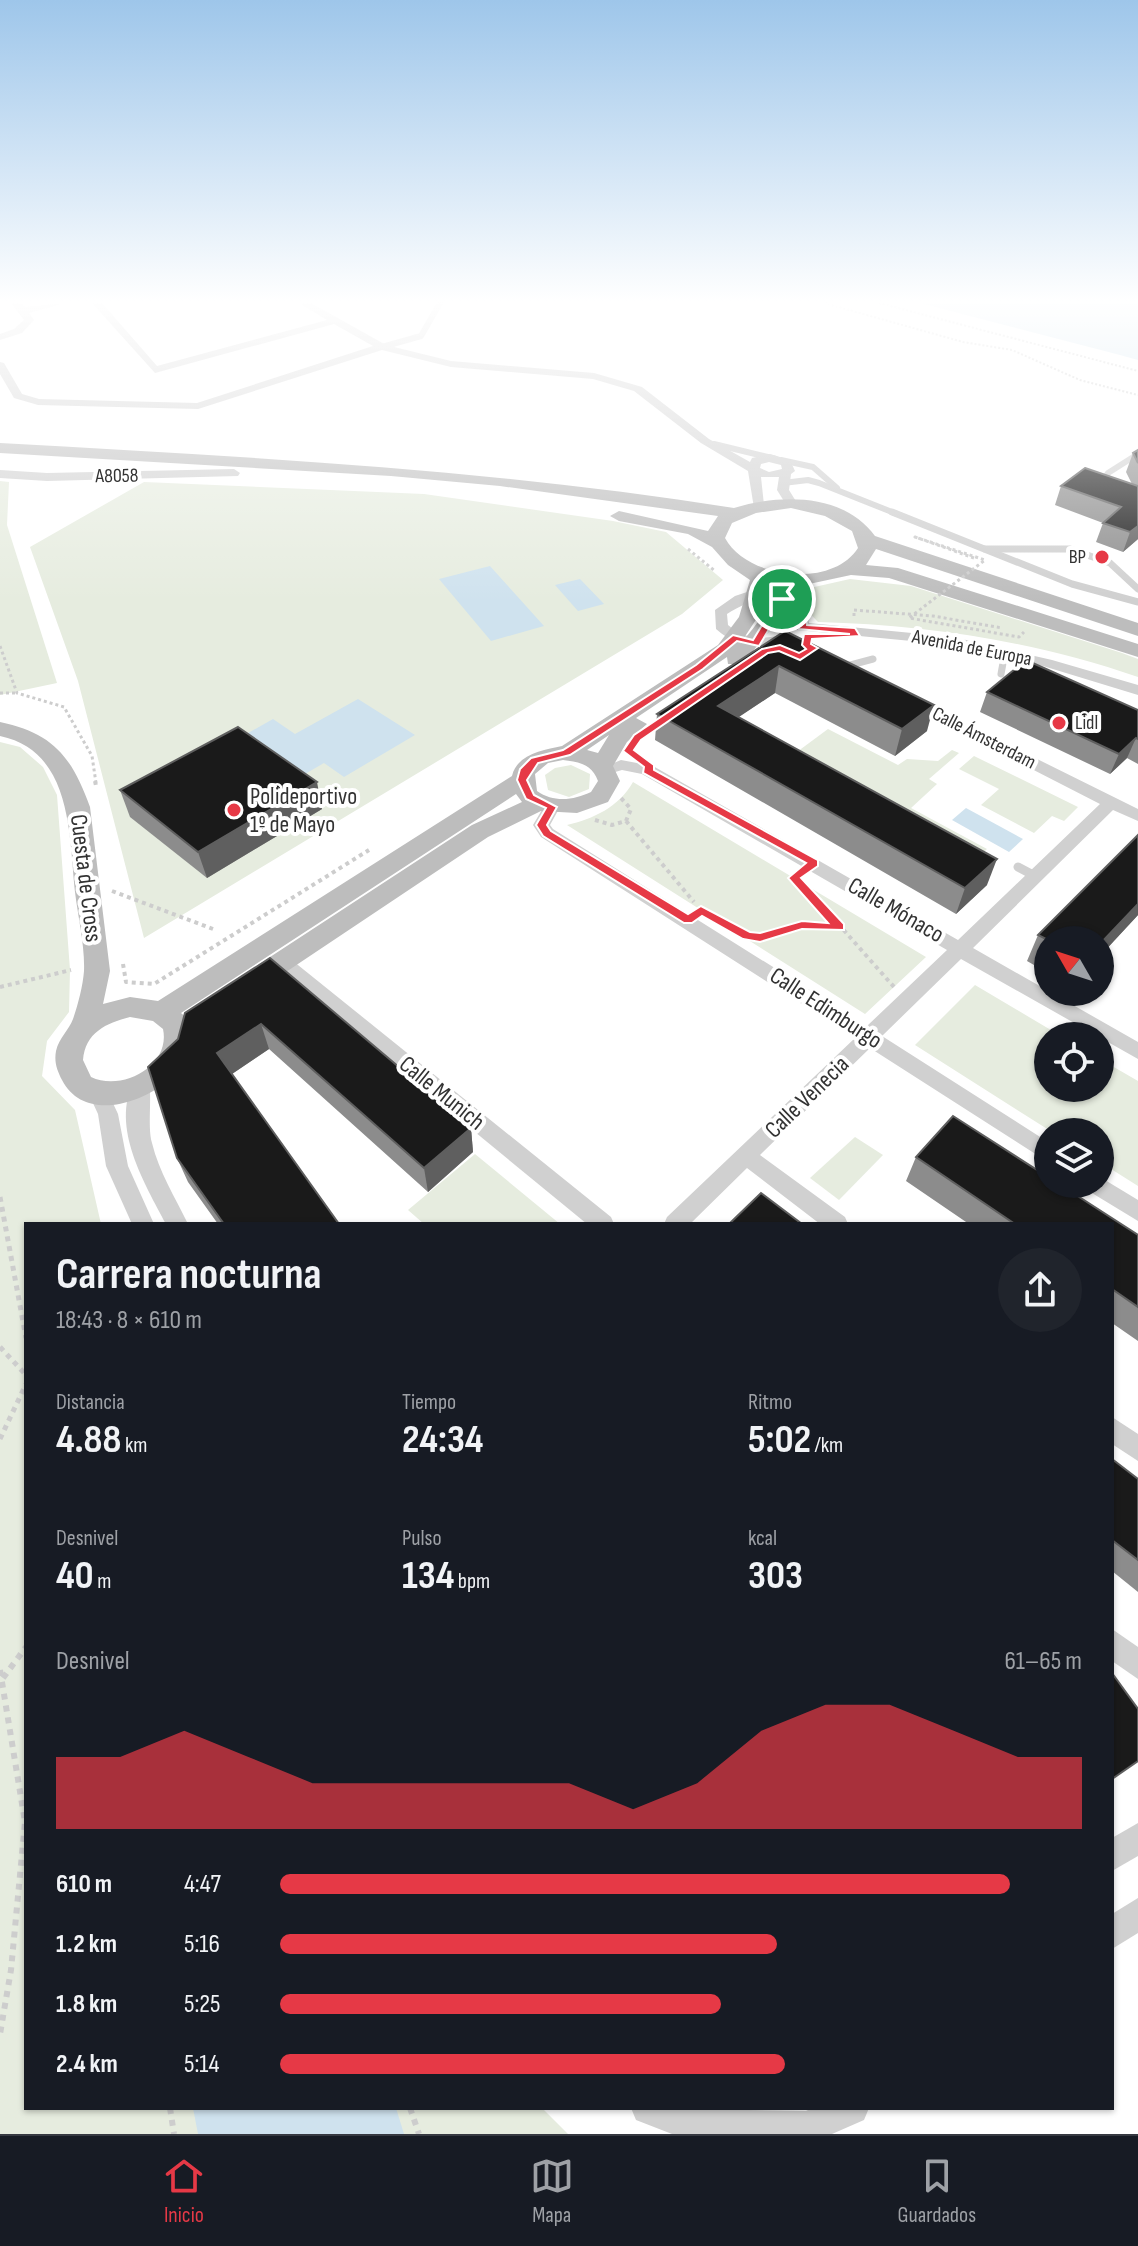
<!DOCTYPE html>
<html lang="es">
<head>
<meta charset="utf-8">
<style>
	:root { --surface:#171b24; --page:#20242c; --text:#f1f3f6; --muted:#9ea1a6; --line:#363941; --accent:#e63946 }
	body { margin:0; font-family:"Sofia Sans Condensed",sans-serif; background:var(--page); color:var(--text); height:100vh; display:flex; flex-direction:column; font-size:30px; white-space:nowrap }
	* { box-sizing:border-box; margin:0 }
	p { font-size:26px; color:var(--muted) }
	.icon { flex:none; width:44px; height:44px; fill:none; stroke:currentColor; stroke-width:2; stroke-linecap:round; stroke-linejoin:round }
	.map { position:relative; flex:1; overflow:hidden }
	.sheet { position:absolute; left:24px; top:1222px; width:1090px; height:888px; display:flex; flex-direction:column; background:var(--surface); border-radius:0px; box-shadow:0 2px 6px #0004 }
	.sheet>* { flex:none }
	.needle { width:52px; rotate:309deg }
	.fabs { position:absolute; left:1034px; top:926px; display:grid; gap:16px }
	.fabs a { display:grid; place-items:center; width:80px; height:80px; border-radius:50%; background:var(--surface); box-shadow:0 2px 6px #0004; font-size:40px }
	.pin { position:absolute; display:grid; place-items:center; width:68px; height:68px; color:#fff; margin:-34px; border:4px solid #fff; border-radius:50%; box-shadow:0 2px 8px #0007 }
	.round { display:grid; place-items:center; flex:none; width:84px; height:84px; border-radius:42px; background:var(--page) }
	.headline { display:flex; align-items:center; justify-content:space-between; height:136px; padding:0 32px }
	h1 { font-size:44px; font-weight:700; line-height:60px }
	.stats { display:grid; grid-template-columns:repeat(3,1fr); gap:12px; height:136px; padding:8px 32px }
	.stats div { display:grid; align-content:center }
	.stats b { font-size:40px; font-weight:700 }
	.stats small { font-size:22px; font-weight:400 }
	.stats p { font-size:22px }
	.chart { height:224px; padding:16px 32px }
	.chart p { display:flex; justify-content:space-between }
	.chart svg { width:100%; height:144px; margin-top:8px; fill:var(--accent); opacity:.7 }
	ul { padding:0 32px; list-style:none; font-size:26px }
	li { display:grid; grid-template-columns:128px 96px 1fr; align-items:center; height:60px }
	li i { height:20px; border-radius:10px; background:var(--accent) }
	.dock { display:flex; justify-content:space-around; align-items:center; height:112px; border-top:2px solid var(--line); background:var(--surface); font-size:22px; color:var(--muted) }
	.dock a { display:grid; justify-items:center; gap:4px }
	.dock .current { color:var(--accent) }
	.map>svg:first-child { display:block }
	.green { fill:#e6ecdf }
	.water { fill:#cfe2ee }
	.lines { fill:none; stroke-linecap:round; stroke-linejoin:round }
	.path-far4 { stroke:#cdcdcd; stroke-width:2; stroke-dasharray:2 2; stroke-linecap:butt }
	.path-far3 { stroke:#cdcdcd; stroke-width:3; stroke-dasharray:3 3; stroke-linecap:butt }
	.path-far2 { stroke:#cdcdcd; stroke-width:4; stroke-dasharray:4 4; stroke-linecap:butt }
	.path-far1 { stroke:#cdcdcd; stroke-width:5; stroke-dasharray:5 5; stroke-linecap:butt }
	.path { stroke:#cdcdcd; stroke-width:6; stroke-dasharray:6 6; stroke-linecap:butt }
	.lane-far2 { stroke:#d0d0d0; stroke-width:6 }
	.lane-far1 { stroke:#d0d0d0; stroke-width:7 }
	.lane { stroke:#d0d0d0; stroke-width:9 }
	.street { fill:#d0d0d0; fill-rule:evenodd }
	.secondary { fill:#bdbdbd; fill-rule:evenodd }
	.path-bridge { stroke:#cdcdcd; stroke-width:3; stroke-dasharray:3 3; stroke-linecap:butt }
	.wall { fill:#8c8c8c }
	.shaded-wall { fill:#5f5f5f }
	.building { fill:#1a1a1a; stroke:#5f5f5f; stroke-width:2 }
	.route { fill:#e63946; stroke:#fff; stroke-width:2; fill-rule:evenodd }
	.poi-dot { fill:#e63946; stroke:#fff; stroke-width:3 }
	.labels { text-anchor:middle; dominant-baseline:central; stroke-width:8; stroke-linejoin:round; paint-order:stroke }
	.far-street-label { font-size:20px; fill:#333; stroke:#fff }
	.far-poi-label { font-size:20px; fill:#333; stroke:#fff; text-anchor:end }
	.poi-label { font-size:24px; fill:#333; stroke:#fff; text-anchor:start }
	.street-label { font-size:24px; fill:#333; stroke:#fff }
</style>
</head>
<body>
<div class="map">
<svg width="1138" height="2134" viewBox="0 0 1138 2134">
	<rect width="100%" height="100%" fill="#fff"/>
	<g class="green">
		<path d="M 0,481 L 9,482 L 7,525 L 57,683 L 0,695 Z"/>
		<path d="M 144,482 L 424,494 L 613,521 L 666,532 L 723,580 L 682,614 L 144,938 L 78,681 L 30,547 Z"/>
		<path d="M 850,579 L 911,586 L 1122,653 L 1138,659 L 1138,677 C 1034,641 928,625 818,622 L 795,598 L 801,590 Z"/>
		<path d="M 828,729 L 898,765 L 907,759 L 938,761 L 952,750 L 959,753 L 929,779 L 937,784 L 911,808 L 987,849 L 966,868 L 778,766 Z"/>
		<path d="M 0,742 L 20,747 L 43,767 L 57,795 L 70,970 L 69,1012 L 47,1041 L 42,1076 L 75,1110 L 101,1224 L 26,1224 L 26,2108 L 542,2108 L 568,2134 L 0,2134 Z"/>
		<path d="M 974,756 L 1078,807 L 1064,821 L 1052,816 L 1034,833 L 981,805 L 999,789 L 959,769 Z"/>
		<path d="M 571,765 L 590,774 L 589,789 L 569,797 L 548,790 L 545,775 L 555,768 Z"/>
		<path d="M 633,782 L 926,957 L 865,1014 L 567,825 C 593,819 619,807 633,782 Z"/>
		<path d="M 975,985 L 1061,1036 L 1048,1036 L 1048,1088 L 1100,1088 L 1100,1059 L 1138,1081 L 1138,1186 L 1100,1162 L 1100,1132 L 1052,1132 L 915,1045 Z"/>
		<path d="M 855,1137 L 883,1155 L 839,1200 L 810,1178 Z"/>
		<path d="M 475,1154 L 560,1224 L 424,1224 L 408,1210 Z"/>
	</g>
	<g class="water">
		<path d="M 920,303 L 1138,303 L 1138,360 L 1120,355 Z"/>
		<path d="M 490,566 L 544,626 L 491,641 L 439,579 Z"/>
		<path d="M 580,579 L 604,604 L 578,611 L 555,585 Z"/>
		<path d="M 358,699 L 415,735 L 344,777 L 324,763 L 298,778 L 241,737 L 273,719 L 295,734 Z"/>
		<path d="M 966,808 L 1023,839 L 1009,852 L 952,820 Z"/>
		<path d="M 193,2108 L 396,2108 L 404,2134 L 198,2134 Z"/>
	</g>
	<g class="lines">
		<g class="path-far4">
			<path d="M 824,303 L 963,342 L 1012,350 L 1080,380 L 1138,395"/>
			<path d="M 879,303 L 1138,371"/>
		</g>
		<g class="path-far3">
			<path d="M 688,549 L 715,571"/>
			<path d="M 854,616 L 854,610 L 933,616 L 1002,628"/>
			<path d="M 0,646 L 17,693 L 64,707 L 92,756 L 96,783"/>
			<path d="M 0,693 L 17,693"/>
		</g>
		<g class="path-far2">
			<path d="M 95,781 L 96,786"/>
			<path d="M 595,820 L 612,825 L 626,821 L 631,809 L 621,798"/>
			<path d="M 626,821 L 694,902"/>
			<path d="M 796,876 L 894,987"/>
			<path d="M 112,891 L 213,929"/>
			<path d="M 749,936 L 760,938 L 802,925 L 838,927"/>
			<path d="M 123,964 L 126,982 L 154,984 L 369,850"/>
			<path d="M 0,987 L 71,970"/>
		</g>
		<g class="path-far1">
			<path d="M 0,1197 L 26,1338"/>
			<path d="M 0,1347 L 26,1375"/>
			<path d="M 0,1439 L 26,1384"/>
		</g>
		<g class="path">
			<path d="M 0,1670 L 25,1822 L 11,1970 L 0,2034"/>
			<path d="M 3,1678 L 26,1647"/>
			<path d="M 170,2108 L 174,2134"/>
			<path d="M 410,2108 L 419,2134"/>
		</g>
		<g class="lane-far2">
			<path d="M 382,347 L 421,336 L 440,303"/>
			<path d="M 714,444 L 776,459"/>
			<path d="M 781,460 L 813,467 L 837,488"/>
			<path d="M 783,483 L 808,480 L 819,483 L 897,514"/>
			<path d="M 1107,483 L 1104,480 L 1108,473 L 1138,454"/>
		</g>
		<g class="lane-far1">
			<path d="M 892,512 L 1072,584 L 1138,602"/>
			<path d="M 985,549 L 1070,549 L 1110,563 L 1138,589"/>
			<path d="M 843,667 L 873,659"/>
			<path d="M 1001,674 L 1005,652"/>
		</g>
		<path class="lane" d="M 1018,867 L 1035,876"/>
		<g class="street">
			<path d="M 11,303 L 21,303 L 25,307 L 65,303 L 29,313 L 34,320 L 22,333 L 0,340 L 0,334 L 14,329 L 24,320 Z"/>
			<path d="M 92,303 L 102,303 L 157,366 L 327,320 L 299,303 L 311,303 L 386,345 L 451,361 L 594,373 L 642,387 L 709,439 L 750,462 L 752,458 L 770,454 L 790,460 L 795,471 L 791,474 L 789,490 L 797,503 L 787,506 L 777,490 L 779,477 L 761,477 L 764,505 L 754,508 L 748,471 L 701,443 L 634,391 L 593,379 L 451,367 L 382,350 L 198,409 L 38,405 L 14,398 L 0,374 L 0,362 L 4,363 L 22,394 L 39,399 L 197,403 L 373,346 L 334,324 L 155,373 ZM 769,462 L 781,465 L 782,469 L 769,472 L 760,468 L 761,464 Z"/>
			<path d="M 234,469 L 240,473 L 238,476 L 47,481 L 0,478 L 0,470 L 47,473 Z"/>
			<path d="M 759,588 L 766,592 C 755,601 739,606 727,614 L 728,625 C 748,642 767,639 790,633 L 797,637 L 795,640 C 767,650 739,650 716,629 L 715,610 L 735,596 Z"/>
			<path d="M 777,596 C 793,594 806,608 809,623 L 953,637 L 1052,660 L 1138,685 L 1138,695 L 1043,666 L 953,645 L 797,630 L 792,613 L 777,602 Z"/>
			<path d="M 908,695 L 1138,809 L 1138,821 L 1113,810 L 973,948 L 1138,1042 L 1138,1059 L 961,959 L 882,1036 L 1048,1142 L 1048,1162 L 870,1048 L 760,1155 L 845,1217 L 848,1224 L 820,1224 L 747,1168 L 690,1224 L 664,1224 L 667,1217 L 855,1038 L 541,837 L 533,825 L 546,803 L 558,803 L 560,807 L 550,825 L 553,829 L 867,1026 L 947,950 L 642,774 L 622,770 L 605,775 L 597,770 L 621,760 L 653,766 L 958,940 L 1100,804 L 903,703 L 900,700 Z"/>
			<path d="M 281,955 L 288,957 L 611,1217 L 614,1224 L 587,1224 L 274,967 L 272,962 L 274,957 Z"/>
			<path d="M 141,1079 L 148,1081 C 153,1091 147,1126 152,1143 C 159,1172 175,1197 188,1224 L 166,1224 C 145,1184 110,1127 134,1081 Z"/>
			<path d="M 97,1082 L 104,1084 L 118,1114 L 128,1166 L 154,1224 L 132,1224 L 106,1166 L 98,1114 L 87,1090 L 90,1084 Z"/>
			<path d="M 1100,1177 L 1138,1200 L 1138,1221 L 1087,1190 L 1084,1184 L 1100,1184 Z"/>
			<path d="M 1112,1417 L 1138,1434 L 1138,1461 L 1112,1444 Z"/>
			<path d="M 1112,1629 L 1138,1647 L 1138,1679 L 1112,1661 Z"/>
			<path d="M 1138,1823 L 1138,1856 L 1112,1871 L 1112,1838 Z"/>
			<path d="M 1138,1898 L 1138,1933 L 1112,1949 L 1112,1914 Z"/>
			<path d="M 631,2108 L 806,2111 L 812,2108 L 869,2108 L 864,2120 L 832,2134 L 672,2134 L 636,2120 Z"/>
		</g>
		<path class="secondary" d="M 0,443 C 246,457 491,469 734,508 C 780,494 844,493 875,536 L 1138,623 L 1138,636 L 876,549 L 866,565 L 898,568 L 1138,644 L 1138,657 L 889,578 L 851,575 L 809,584 L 742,664 L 728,664 L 727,657 L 636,718 L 647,724 L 627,742 L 613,766 L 620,781 L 608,802 L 577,813 L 541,811 L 488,837 L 256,992 L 247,995 L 238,992 L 234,985 L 238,978 L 472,825 L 522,802 L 516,794 L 181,1013 C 237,1057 98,1150 62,1080 C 57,1070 54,1062 56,1051 C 59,1038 69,1030 73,1019 C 78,1005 83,985 84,971 C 85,946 78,917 75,892 C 69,834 72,751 0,736 L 0,722 C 53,733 72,757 90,807 L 110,971 L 103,1004 L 130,997 L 158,1001 L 512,776 C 517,754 543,750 562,746 L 718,645 L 739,617 L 750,580 L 728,565 L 712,547 L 688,534 L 619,521 L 610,516 L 619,511 L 708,531 L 718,516 L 500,486 L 391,476 L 0,453 ZM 791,508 L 825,516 L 852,531 L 858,548 C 832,589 747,579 725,538 L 732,523 L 756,513 ZM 769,581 L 787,583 C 770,602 758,625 740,644 L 763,609 ZM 609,735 L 598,753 L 587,750 ZM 563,760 C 579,762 592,764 598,781 L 591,792 C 574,800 554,803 537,791 L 535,774 L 548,763 ZM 130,1017 L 153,1021 L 163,1029 C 171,1066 122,1092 91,1077 L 83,1060 C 85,1033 106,1023 130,1017 Z"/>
		<path class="path-bridge" d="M 974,558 L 915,537 L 985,560 L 909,618 L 1019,637 L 1024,632"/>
	</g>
	<g class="wall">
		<path d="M 1138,450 L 1138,539 L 1123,552 L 1096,542 L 1103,523 L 1055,505 L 1061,486 L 1132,484 L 1126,472 L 1133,453 Z"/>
		<path d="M 785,631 L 927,731 L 895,756 L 775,693 L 738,717 L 987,885 L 956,914 L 655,740 L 657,714 Z"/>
		<path d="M 987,692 L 1138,710 L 1138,764 L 1127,758 L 1110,774 L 980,712 Z"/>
		<path d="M 120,790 L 322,809 L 207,878 L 130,817 Z"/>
		<path d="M 1138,835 L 1138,915 L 1100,956 L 1100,940 L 1048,940 L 1048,973 L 1027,961 L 1038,935 Z"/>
		<path d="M 270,958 L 471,1128 L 473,1152 L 428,1192 L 269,1049 L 232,1074 L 339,1224 L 218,1224 L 188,1182 L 177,1158 Z"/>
		<path d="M 953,1116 L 1048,1177 L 1048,1184 L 1059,1184 L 1138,1235 L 1138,1341 L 1112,1323 L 1112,1224 L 969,1224 L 906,1181 L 916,1157 Z"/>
		<path d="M 1112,1459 L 1138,1479 L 1138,1592 L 1112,1571 Z"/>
	</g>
	<g class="shaded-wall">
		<path d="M 1138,526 L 1138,539 L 1123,552 L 1130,532 Z"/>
		<path d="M 779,666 L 775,693 L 715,733 L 718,706 Z"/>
		<path d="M 934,705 L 927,731 L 895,756 L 902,729 Z"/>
		<path d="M 1136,738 L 1127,758 L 1110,774 L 1119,754 Z"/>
		<path d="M 317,782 L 322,809 L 207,878 L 198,852 Z"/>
		<path d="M 997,859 L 987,885 L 956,914 L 965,888 Z"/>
		<path d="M 1138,904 L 1138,915 L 1100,956 L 1100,944 Z"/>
		<path d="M 261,1024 L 269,1049 L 226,1078 L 217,1053 Z"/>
		<path d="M 471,1128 L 473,1152 L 428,1192 L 424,1168 Z"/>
	</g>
	<g class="building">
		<path d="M 1138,450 L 1138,463 L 1133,453 Z"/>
		<path d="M 1085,468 L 1138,486 L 1138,526 L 1130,532 L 1103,523 L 1121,507 L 1061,486 Z"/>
		<path d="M 785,631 L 934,705 L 902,729 L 779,666 L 718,706 L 997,859 L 965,888 L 657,714 Z"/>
		<path d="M 1026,660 L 1138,710 L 1138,739 L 1136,738 L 1119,754 L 987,692 Z"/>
		<path d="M 238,727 L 317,782 L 198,852 L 120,790 Z"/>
		<path d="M 1138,835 L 1138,904 L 1100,944 L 1100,940 L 1048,940 L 1038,935 Z"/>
		<path d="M 270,958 L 471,1128 L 424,1168 L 261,1024 L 217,1053 L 339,1224 L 224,1224 L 177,1158 L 148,1067 L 178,1039 L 185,1013 Z"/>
		<path d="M 953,1116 L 1048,1177 L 1048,1184 L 1059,1184 L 1138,1235 L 1138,1307 L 1112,1289 L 1112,1224 L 1015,1224 L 916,1157 Z"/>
		<path d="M 761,1193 L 802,1224 L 729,1224 Z"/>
		<path d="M 1112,1459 L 1138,1479 L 1138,1560 L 1112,1540 Z"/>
		<path d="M 1112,1673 L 1138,1709 L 1138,1761 L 1112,1779 Z"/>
	</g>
	<linearGradient id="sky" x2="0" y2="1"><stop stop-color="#9ec6ea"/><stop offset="0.5" stop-color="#fff"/><stop offset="1" stop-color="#fff" stop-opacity="0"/></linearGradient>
	<rect width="1138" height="602" fill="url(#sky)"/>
	<path class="route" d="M 779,597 C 793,597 807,610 807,625 L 855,628 L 860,636 L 812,639 L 811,644 L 818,648 L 800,660 L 779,651 L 768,653 L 641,740 L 634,750 L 654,765 L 654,770 L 818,860 L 818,866 L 801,878 L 844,924 L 844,930 L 802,929 L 760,942 L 743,939 L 702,916 L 692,923 L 684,923 L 543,836 L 536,825 L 546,808 L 526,799 L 517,780 L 520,769 L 531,758 L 563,750 L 696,665 L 733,635 L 753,640 ZM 784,604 L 798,617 L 799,629 L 850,634 L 804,634 L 802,645 L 806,649 L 799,653 L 780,645 L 762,649 L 634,735 L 623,751 L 644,767 L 643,773 L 806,863 L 788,878 L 828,923 L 802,921 L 760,933 L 750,932 L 701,906 L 688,914 L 551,831 L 547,825 L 557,807 L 534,795 L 527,780 L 538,763 L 570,755 L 703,669 L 737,641 L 759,646 Z"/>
	<g class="poi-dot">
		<circle cx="1102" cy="557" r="8"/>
		<circle cx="1059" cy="723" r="8"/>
		<circle cx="234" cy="810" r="8"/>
	</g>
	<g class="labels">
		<g class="far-street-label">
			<text transform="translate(117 476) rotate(-1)">A8058</text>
			<text transform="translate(972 648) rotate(11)">Avenida de Europa</text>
			<text transform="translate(984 738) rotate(27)">Calle Ámsterdam</text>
		</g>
		<g class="far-poi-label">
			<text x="1086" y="557">BP</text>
			<text x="1075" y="723" text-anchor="start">Lidl</text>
		</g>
		<g class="poi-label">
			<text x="250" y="796">Polideportivo<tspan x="250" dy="28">1º de Mayo</tspan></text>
		</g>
		<g class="street-label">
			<text transform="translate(86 878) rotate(83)">Cuesta de Cross</text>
			<text transform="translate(896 910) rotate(30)">Calle Mónaco</text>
			<text transform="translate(826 1008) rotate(33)">Calle Edimburgo</text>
			<text transform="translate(442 1093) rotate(39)">Calle Munich</text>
			<text transform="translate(807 1097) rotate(-44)">Calle Venecia</text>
		</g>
	</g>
</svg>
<div class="fabs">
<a><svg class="needle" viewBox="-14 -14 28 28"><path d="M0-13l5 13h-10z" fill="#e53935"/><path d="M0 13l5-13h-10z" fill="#9ea1a6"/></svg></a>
<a><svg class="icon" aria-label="locate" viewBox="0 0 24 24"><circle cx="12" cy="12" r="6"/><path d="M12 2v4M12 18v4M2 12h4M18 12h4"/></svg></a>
<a><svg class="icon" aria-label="layers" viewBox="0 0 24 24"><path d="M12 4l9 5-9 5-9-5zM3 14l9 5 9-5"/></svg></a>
</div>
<div class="pin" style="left:782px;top:599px;background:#1e9e55"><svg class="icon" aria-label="arrive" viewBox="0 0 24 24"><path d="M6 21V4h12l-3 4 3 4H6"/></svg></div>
<section class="sheet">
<div class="headline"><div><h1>Carrera nocturna</h1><p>18:43 · 8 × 610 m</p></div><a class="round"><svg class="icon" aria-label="share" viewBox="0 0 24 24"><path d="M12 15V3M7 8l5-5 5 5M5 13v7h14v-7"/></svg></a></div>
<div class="stats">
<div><p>Distancia</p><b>4.88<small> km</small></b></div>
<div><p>Tiempo</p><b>24:34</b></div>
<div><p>Ritmo</p><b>5:02<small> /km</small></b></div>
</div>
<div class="stats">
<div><p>Desnivel</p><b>40<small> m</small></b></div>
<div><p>Pulso</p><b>134<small> bpm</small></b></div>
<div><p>kcal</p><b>303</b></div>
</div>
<div class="chart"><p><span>Desnivel</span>61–65 m</p>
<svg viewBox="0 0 160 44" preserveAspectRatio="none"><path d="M0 44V22L10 22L20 14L30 22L40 30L50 30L60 30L70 30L80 30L90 38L100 30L110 14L120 6L130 6L140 14L150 22L160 22V44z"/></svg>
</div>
<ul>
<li><b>610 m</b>4:47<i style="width:91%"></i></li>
<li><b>1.2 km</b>5:16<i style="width:62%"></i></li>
<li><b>1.8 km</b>5:25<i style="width:55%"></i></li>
<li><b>2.4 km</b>5:14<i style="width:63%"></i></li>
</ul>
</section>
</div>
<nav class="dock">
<a class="current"><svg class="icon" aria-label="home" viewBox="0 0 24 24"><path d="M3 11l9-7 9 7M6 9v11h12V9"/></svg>Inicio</a>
<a><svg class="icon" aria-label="map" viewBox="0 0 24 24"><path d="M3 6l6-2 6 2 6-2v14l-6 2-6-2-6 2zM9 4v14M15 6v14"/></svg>Mapa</a>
<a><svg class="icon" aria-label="saved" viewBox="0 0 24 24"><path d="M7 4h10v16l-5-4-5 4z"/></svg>Guardados</a>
</nav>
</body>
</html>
